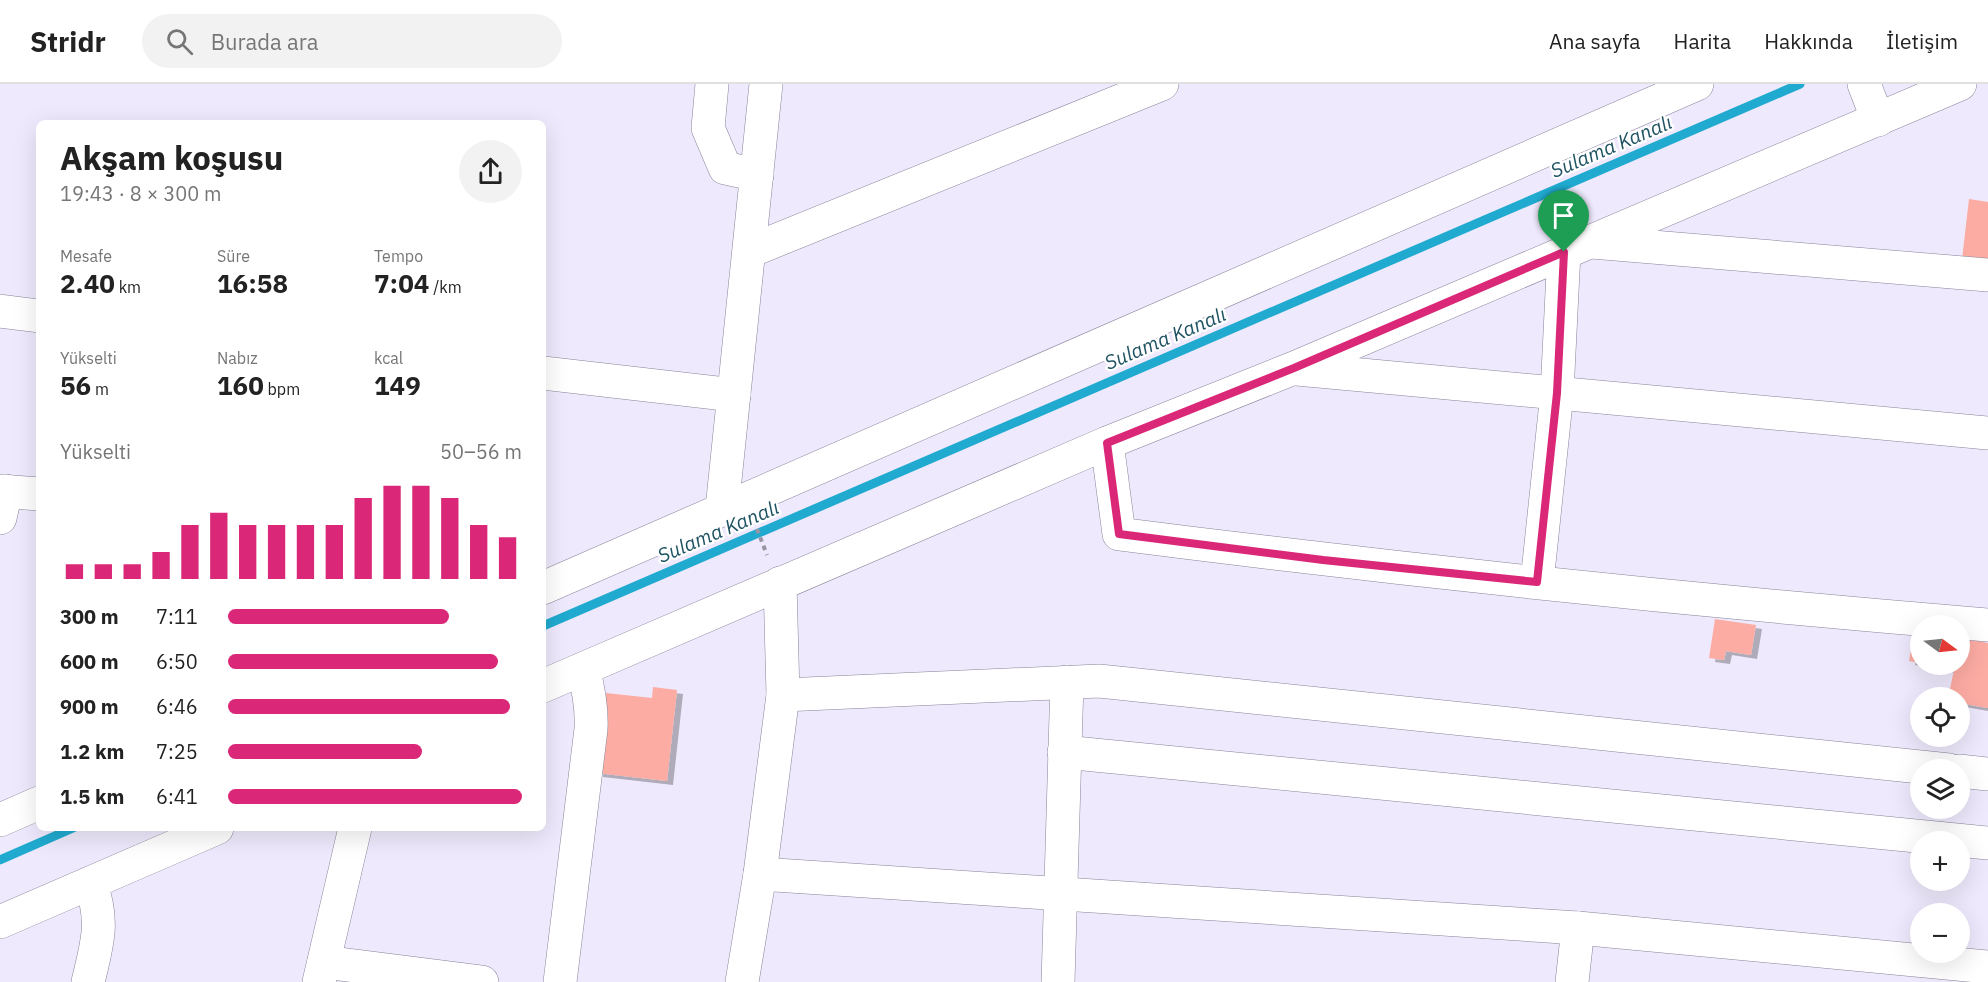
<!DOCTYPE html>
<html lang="tr">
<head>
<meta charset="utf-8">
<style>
	:root { --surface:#fff; --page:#f2f2f2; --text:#222; --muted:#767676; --line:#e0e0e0; --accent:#db2777 }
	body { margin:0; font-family:"IBM Plex Sans",sans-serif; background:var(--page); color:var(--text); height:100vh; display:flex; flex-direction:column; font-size:22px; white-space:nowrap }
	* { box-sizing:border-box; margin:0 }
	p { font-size:20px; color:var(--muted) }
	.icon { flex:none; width:33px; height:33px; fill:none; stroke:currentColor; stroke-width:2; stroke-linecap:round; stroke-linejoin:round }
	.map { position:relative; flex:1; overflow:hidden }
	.drawer { position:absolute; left:36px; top:36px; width:510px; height:711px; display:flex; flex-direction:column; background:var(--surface); border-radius:9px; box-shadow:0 6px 24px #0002 }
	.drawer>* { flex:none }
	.needle { width:39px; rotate:105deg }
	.tools { position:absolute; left:1910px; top:531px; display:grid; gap:12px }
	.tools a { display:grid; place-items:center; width:60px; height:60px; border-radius:50%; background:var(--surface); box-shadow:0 6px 24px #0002; font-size:30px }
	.pin { position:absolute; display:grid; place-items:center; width:51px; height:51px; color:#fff; margin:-62px -26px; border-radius:50% 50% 50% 0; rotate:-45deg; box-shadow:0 0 6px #0007 }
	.pin .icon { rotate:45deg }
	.round { display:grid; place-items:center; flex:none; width:63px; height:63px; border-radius:32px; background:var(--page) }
	.head { display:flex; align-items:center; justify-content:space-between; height:102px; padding:0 24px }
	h1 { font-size:33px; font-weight:800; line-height:45px }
	.metrics { display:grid; grid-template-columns:repeat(3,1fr); gap:9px; height:102px; padding:6px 24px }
	.metrics div { display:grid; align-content:center }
	.metrics b { font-size:26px; font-weight:800 }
	.metrics small { font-size:16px; font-weight:400 }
	.metrics p { font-size:16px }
	.chart { height:168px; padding:12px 24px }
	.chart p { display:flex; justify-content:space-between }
	.chart svg { width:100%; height:108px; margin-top:6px; stroke:var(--accent); stroke-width:6 }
	ul { padding:0 24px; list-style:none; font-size:20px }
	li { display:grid; grid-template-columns:96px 72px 1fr; align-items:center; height:45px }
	li i { height:15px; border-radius:8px; background:var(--accent) }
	header { display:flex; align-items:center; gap:36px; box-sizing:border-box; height:84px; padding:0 30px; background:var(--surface); border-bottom:2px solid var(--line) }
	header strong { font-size:28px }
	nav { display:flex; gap:33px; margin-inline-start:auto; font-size:21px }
	.search { width:420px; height:54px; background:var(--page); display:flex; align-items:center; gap:15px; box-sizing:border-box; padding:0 21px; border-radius:33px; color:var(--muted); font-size:22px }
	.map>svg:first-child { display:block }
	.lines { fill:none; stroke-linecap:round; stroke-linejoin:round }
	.stream { stroke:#20aad0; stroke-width:9 }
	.building { fill:#fdaca3; filter:url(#shadow) }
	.minor-casing { stroke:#898399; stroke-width:34 }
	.path { stroke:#9894a2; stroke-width:4; stroke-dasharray:4.5 4.5; stroke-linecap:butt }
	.minor { stroke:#fff; stroke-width:33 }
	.route-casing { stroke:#fff; stroke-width:12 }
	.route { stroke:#db2777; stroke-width:8 }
	.labels { text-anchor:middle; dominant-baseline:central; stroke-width:4.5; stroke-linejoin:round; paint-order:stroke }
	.water-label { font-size:20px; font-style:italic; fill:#1f5363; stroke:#fff }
</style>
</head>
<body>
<header>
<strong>Stridr</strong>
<div class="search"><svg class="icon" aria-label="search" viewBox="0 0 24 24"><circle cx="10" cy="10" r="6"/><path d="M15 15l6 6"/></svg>Burada ara</div>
<nav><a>Ana sayfa</a><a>Harita</a><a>Hakkında</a><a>İletişim</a></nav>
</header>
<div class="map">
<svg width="1988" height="898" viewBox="0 0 1988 898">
	<defs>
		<filter id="shadow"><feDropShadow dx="6" dy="4" stdDeviation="0" flood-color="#0004"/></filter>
	</defs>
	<rect width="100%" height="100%" fill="#eee9fc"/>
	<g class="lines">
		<g class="stream">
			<path d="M 543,542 L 1800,0"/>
			<path d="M 0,776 L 73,744"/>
		</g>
	</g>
	<g class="building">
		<path d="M 1969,115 L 1988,118 L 1988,187 L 1961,184 Z"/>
		<path d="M 1715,535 L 1756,541 L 1751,571 L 1726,567 L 1724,576 L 1709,574 Z"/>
		<path d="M 1915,544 L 1920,545 L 1920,579 L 1909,577 Z"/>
		<path d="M 1959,553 L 1988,559 L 1988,624 L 1959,619 L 1959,614 L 1948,614 L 1954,586 L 1933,582 L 1959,580 Z"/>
		<path d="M 653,603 L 677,606 L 667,697 L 597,689 L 606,609 L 652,614 Z"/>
	</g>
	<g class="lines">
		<g class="minor-casing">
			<g id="minor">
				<path d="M 712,0 L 708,44 L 725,84 L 757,91"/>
				<path d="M 1864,0 L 1878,36"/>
				<path d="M 1592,158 L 1988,191"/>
				<path d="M 750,167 L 1162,0"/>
				<path d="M 0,227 L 39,232"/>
				<path d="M 1297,285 L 1988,349"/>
				<path d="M 543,289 L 734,311"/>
				<path d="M 1107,359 L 1119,450 C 1408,487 1698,517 1988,541"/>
				<path d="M 0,407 L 39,410"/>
				<path d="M 722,425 L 766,0"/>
				<path d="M 0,434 L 6,407"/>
				<path d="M 1537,498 L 1557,309 L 1564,168"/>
				<path d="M 543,504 L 1697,0"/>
				<path d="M 543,602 L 1107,359 L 1294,284 L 1960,0"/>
				<path d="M 783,611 L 1099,597 L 1949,686"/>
				<path d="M 1064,668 L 1988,759"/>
				<path d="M 1959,687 L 1988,690"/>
				<path d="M 0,736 L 39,719"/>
				<path d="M 760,790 L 1578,844 L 1988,883"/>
				<path d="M 0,838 L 217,744"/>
				<path d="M 324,878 L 482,898"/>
				<path d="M 88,898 C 97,861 105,836 90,799"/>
				<path d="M 319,898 L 355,744"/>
				<path d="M 560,898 L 591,645 C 592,624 589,606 583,585"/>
				<path d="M 742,898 L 760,790 L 783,611 L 780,499"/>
				<path d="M 1058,898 L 1067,598"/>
				<path d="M 1572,898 L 1578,844"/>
			</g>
		</g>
		<path class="path" d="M 757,445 L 767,471"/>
		<use href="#minor" class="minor"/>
	</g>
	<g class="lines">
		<g class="route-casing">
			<path id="route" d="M 1564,168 L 1557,309 L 1537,498 L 1323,476 L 1119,450 L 1107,359 L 1294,284 Z"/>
		</g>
		<use href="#route" class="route"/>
	</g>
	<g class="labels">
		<g class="water-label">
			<text transform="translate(1611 62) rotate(-23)">Sulama Kanalı</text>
			<text transform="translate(1165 254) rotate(-23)">Sulama Kanalı</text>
			<text transform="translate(718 447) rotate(-23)">Sulama Kanalı</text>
		</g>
	</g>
</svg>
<div class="tools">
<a><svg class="needle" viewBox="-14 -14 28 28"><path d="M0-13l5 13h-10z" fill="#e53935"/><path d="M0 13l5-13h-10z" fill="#767676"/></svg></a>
<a><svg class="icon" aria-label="locate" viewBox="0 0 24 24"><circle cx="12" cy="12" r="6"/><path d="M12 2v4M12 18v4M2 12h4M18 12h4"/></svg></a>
<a><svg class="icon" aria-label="layers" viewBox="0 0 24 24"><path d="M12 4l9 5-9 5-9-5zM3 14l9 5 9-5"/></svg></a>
<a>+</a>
<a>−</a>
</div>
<div class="pin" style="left:1564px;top:168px;background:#1e9e55"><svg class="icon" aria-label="arrive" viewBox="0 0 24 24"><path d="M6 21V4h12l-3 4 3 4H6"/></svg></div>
<section class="drawer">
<div class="head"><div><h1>Akşam koşusu</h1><p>19:43 · 8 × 300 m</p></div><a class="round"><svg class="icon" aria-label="share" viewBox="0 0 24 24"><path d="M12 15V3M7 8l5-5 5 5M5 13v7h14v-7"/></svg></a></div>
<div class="metrics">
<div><p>Mesafe</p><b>2.40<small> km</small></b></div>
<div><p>Süre</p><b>16:58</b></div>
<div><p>Tempo</p><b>7:04<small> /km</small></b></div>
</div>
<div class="metrics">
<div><p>Yükselti</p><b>56<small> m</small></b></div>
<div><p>Nabız</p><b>160<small> bpm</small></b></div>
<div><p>kcal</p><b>149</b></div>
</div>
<div class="chart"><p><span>Yükselti</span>50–56 m</p>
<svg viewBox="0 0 160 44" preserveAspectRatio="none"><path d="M5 44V38M15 44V38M25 44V38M35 44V33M45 44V22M55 44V17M65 44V22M75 44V22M85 44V22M95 44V22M105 44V11M115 44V6M125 44V6M135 44V11M145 44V22M155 44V27"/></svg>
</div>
<ul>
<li><b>300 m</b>7:11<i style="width:75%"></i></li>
<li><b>600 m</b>6:50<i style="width:92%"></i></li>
<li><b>900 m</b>6:46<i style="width:96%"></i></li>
<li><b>1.2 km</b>7:25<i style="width:66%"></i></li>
<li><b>1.5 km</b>6:41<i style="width:100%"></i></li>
</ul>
</section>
</div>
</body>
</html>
